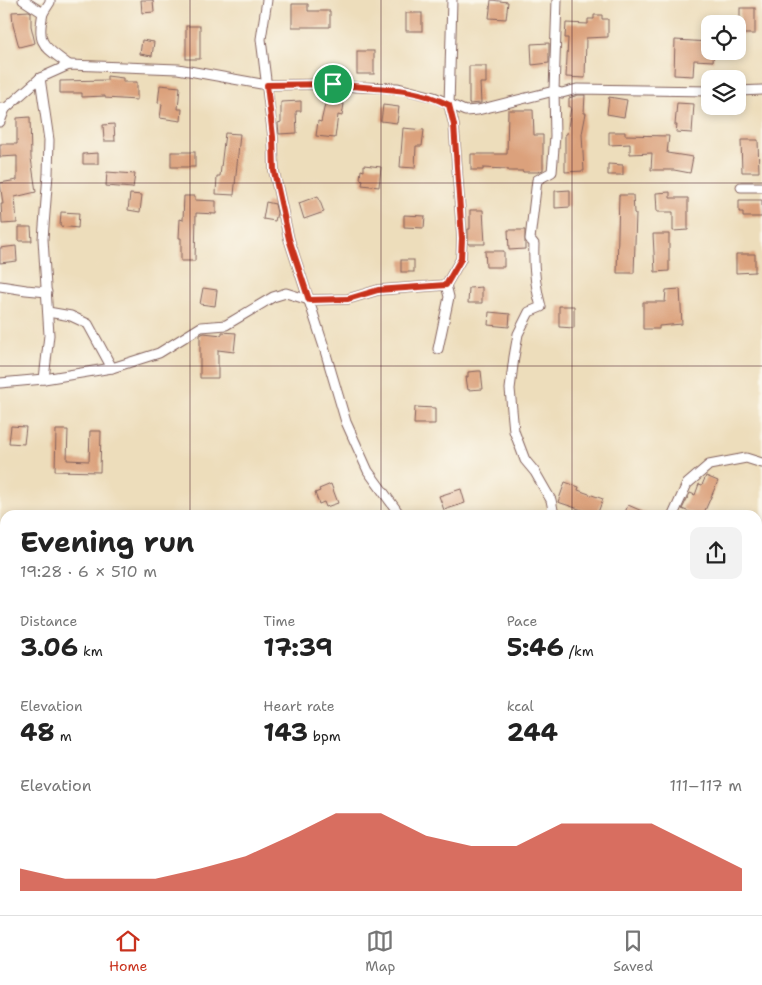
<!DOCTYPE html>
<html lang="en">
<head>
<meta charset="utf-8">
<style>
	:root { --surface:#fff; --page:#f2f2f2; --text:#222; --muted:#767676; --line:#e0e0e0; --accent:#c8321e }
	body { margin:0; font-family:"Shantell Sans",sans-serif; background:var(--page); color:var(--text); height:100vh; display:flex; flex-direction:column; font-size:19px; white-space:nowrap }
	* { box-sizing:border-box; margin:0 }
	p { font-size:16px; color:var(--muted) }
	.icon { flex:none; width:28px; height:28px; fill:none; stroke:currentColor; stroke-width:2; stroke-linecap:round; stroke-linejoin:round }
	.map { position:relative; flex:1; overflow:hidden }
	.drawer { position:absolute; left:0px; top:510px; width:762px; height:405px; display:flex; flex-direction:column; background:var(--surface); border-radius:15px 15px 0 0; box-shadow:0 2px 8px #0003 }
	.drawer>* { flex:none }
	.fabs { position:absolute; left:701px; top:15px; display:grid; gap:10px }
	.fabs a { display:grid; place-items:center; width:45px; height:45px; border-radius:10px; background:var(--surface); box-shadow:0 2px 8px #0003; font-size:25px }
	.pin { position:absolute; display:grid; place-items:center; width:42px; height:42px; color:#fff; margin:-21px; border:2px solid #fff; border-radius:50%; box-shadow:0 1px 5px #0007 }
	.round { display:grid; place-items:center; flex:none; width:52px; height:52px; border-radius:10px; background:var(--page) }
	.summary { display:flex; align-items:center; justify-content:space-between; height:85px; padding:0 20px }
	h1 { font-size:28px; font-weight:700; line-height:38px }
	.metrics { display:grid; grid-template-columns:repeat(3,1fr); gap:8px; height:85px; padding:5px 20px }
	.metrics div { display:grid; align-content:center }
	.metrics b { font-size:25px; font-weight:700 }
	.metrics small { font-size:14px; font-weight:400 }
	.metrics p { font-size:14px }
	.chart { height:140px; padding:10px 20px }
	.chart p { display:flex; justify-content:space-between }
	.chart svg { width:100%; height:90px; margin-top:5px; fill:var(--accent); opacity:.7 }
	.menu { display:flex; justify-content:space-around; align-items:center; height:70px; border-top:1px solid var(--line); background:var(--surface); font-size:14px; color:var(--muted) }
	.menu a { display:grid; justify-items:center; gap:2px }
	.menu .current { color:var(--accent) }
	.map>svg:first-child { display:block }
	.building { fill:#dba17b }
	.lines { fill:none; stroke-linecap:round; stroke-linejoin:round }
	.minor-casing { stroke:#83625d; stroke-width:11 }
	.minor { stroke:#fff; stroke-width:9 }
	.route-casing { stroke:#fff; stroke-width:10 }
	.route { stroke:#c8321e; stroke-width:6 }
	.grid { fill:none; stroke:#4a1f2b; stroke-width:1; stroke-opacity:0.55 }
</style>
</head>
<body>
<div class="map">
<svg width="762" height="915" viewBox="0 0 762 915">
	<rect width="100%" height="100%" fill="#fbf7ec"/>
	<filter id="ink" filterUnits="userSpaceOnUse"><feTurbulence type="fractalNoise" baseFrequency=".02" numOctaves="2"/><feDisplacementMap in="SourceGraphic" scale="10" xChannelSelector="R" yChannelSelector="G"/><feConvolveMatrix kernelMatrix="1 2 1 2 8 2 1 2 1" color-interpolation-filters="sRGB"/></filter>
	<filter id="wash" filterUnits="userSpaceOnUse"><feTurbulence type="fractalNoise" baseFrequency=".0096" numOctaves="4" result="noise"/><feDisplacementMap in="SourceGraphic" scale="20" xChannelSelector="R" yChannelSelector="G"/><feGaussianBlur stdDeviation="1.12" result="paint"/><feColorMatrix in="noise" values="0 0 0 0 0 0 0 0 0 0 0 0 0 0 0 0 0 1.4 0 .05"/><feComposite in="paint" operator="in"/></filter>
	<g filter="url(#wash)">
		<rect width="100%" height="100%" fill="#edddbb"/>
		<g id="blocks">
			<g class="building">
				<path d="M 141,0 L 153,0 L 154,12 L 142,13 Z"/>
				<path d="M 491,0 L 508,2 L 506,19 L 489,18 Z"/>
				<path d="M 292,4 L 308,4 L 308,11 L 330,11 L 330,27 L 292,27 Z"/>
				<rect x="740" y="8" width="15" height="26"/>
				<path d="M 29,11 L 31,12 L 31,26 L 35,43 L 19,47 L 13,25 L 12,12 Z"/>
				<rect x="406" y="13" width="16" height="18"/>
				<path d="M 594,15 L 602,15 L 602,19 L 608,19 L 608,37 L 586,38 L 585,78 L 566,77 L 568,38 L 565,38 L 566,23 L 588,24 L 588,19 L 594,19 Z"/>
				<rect x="186" y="26" width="14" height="33"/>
				<path d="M 142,40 L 154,42 L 152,56 L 140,54 Z"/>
				<path d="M 675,40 L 710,42 L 710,51 L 714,51 L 713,61 L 694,60 L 693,76 L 674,75 Z"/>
				<path d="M 549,43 L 549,63 L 532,65 L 531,44 Z"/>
				<rect x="357" y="51" width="17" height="23"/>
				<path d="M 469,66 L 486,66 L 486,83 L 480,83 L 481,103 L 469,104 Z"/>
				<path d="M 107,76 L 123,78 L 123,82 L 137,82 L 137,100 L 105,98 L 105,96 L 82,97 L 82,93 L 60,93 L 60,81 L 107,80 Z"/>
				<path d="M 160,85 L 180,87 L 178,109 L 182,109 L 181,121 L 160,118 L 162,104 L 158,103 Z"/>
				<path d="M 578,95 L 585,95 L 584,113 L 586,113 L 582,134 L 584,171 L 565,172 L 565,134 L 567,134 L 571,107 L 569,107 L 569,98 Z"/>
				<path d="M 609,97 L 627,100 L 624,117 L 607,114 Z"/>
				<path d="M 326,100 L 344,104 L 342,116 L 338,115 L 335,138 L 316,136 L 318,121 L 321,122 Z"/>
				<path d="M 301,101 L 301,111 L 296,111 L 297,133 L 279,134 L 278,123 L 281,122 L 281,102 Z"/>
				<path d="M 677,103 L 694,104 L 692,133 L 676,132 L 677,125 L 675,125 Z"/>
				<path d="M 383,105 L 399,107 L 397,123 L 381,121 Z"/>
				<path d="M 508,110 L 533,110 L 534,135 L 543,135 L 543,170 L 538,172 L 523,172 L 523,171 L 508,171 L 508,169 L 483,168 L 483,170 L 471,170 L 471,154 L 507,154 Z"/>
				<path d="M 30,117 L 31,158 L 36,192 L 15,197 L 17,223 L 2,224 L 1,204 L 3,204 L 0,183 L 17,180 L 17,156 L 0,157 L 0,144 L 17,144 L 17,118 Z"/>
				<path d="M 114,124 L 115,141 L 104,141 L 103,125 Z"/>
				<path d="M 403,128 L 424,130 L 422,146 L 416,146 L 415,168 L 400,167 Z"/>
				<path d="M 609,132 L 625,132 L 625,135 L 669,136 L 667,153 L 693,157 L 690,173 L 674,170 L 651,170 L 652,153 L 630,154 L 630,144 L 609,145 Z"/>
				<path d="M 225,133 L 240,134 L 234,195 L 216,194 L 217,176 L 220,176 Z"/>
				<path d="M 741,140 L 758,140 L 759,172 L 742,172 Z"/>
				<rect x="171" y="152" width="24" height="15"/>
				<path d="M 98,153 L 98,164 L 83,164 L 83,154 Z"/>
				<path d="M 608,164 L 623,165 L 623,175 L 608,175 Z"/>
				<path d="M 364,165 L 381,167 L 379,187 L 362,185 L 363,180 L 360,179 L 361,170 L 364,171 Z"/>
				<path d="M 107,172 L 135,174 L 133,188 L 106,186 Z"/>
				<path d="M 570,190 L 570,207 L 555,208 L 555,191 Z"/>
				<path d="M 670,192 L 670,198 L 688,198 L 688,230 L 673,231 L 673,212 L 657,212 L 656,193 Z"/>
				<path d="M 130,194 L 142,195 L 140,212 L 128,210 Z"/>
				<path d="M 619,195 L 633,195 L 634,213 L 636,214 L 634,273 L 617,273 Z"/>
				<path d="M 184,196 L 195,196 L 195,200 L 216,201 L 216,214 L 196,213 L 195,261 L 181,261 L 181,238 L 179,238 L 180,219 L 183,220 Z"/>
				<path d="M 318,196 L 324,212 L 304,219 L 299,203 Z"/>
				<path d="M 739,200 L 762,200 L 762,217 L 743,217 L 743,212 L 739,212 Z"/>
				<path d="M 266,202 L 275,204 L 277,213 L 275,221 L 263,219 Z"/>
				<path d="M 470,210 L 483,210 L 485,244 L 468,244 L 468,229 L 470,229 Z"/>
				<path d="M 61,212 L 79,213 L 78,228 L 60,226 Z"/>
				<path d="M 404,215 L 425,216 L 424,228 L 404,227 Z"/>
				<path d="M 19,227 L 31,227 L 32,241 L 19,241 Z"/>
				<path d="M 508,230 L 525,230 L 525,249 L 509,250 Z"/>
				<path d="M 653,234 L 669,234 L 669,271 L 655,272 Z"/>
				<path d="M 16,246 L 17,261 L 0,263 L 0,248 Z"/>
				<path d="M 485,251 L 504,251 L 504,267 L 486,267 Z"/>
				<path d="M 736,254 L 755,254 L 755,272 L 736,273 Z"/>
				<rect x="401" y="260" width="13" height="12"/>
				<path d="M 482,287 L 482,303 L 468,303 L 469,288 Z"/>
				<path d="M 203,288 L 217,290 L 215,306 L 200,304 Z"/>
				<path d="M 680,289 L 682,324 L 659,326 L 659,329 L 643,329 L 643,302 L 665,302 L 666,290 Z"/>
				<path d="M 559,306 L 574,306 L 574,328 L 559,327 Z"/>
				<path d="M 489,312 L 510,314 L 509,327 L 488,325 Z"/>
				<path d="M 222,332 L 236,333 L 234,352 L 218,350 L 218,378 L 200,378 L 200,335 L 204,333 L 222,335 Z"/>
				<path d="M 478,371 L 481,371 L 483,389 L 468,390 L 466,377 L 468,377 L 468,372 Z"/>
				<path d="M 415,407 L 435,408 L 435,424 L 414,424 Z"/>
				<path d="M 11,426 L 26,427 L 24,444 L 9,443 Z"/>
				<path d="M 56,430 L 68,430 L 67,460 L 89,461 L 90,431 L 101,431 L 100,472 L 55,471 Z"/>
				<path d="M 706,476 L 718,481 L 703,515 L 697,515 L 682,509 L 690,493 L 695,495 L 699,484 L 702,485 Z"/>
				<path d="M 565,482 L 579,487 L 578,490 L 603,499 L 597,515 L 558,502 Z"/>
				<path d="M 331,484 L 338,503 L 326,507 L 324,502 L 319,504 L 315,493 L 320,491 L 319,489 Z"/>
				<path d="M 461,489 L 465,503 L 444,510 L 439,496 Z"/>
				<path d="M 628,505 L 651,515 L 624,515 Z"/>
			</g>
		</g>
	</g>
	<g filter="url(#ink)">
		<use href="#blocks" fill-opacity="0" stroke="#83625d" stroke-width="1"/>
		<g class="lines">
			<g class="minor-casing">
				<g id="minor">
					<path d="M 23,0 L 43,13 C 36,46 45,46 69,65"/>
					<path d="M 267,0 L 261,39 L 273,137 L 274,171 L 289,239 L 323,344 L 346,422 L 368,471 L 400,515"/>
					<path d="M 43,13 L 50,2 L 50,0"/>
					<path d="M 738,91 L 762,90"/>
					<path d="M 0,108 L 5,109 L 40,78"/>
					<path d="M 0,122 L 5,109"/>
					<path d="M 741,187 L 762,187"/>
					<path d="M 0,286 L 26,290 L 47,292"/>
					<path d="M 48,312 L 71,316 L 88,324 L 112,368 L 159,353 L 201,327 L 226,325 L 273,297 L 286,293 L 309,300 L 348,299 L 378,290 L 446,285"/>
					<path d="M 438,349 L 449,297 L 446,285 L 461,259 L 462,238 L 454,125 L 449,105 L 452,0"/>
					<path d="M 44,379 L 112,368"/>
					<path d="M 0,383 L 44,379 L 49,335 L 43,239 L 48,174 L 49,140 L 40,78 L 69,65 L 178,69 L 267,85 L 333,84 L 356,87 L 398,88 L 434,97 L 465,111 L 478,110 L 554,91 L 562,93 L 577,89 L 710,91"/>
					<path d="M 554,515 L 551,500 L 535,472 L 525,460 L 514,431 L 510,389 L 514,357 L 518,334 L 529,312 L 541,307 C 535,285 533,266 534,244 L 530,239 L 537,180 L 552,172 L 555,136 L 554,91 L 557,0"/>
					<path d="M 673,515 L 687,484 L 709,465 L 746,458 L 762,463"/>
					<path d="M 758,576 L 762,578"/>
					<path d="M 758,627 L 762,618"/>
					<path d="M 0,740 L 5,739"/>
					<path d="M 758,833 L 762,825"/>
					<path d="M 693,910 L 695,915"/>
					<path d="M 209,913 L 210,910"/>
				</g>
			</g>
			<use href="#minor" class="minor"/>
		</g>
	</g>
	<g class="lines" filter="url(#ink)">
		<g class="route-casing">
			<path id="route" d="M 333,84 C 375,90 410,85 449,105 L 454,125 L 462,238 L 461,259 L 446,285 L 378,290 L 348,299 L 309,300 L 289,239 L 274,171 L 273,137 L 267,85 Z"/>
		</g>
		<use href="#route" class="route"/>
	</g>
	<path class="grid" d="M 190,0 L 190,515M 381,0 L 381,515M 572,0 L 572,515M 0,183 L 762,183M 0,366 L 762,366M 0,549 L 5,549M 758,549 L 762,549M 0,732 L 5,732M 758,732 L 762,732M 190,910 L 190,915M 381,910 L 381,915M 572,910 L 572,915"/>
</svg>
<div class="fabs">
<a><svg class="icon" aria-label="locate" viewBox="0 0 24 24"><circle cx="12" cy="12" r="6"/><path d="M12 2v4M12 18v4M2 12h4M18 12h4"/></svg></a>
<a><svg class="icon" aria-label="layers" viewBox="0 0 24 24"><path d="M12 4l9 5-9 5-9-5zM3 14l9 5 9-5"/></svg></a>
</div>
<div class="pin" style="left:333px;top:84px;background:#1e9e55"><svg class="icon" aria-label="arrive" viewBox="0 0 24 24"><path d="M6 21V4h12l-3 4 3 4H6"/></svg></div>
<section class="drawer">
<div class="summary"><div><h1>Evening run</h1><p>19:28 · 6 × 510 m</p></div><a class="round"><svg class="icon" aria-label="share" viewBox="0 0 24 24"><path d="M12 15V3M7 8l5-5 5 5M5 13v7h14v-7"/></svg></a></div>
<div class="metrics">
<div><p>Distance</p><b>3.06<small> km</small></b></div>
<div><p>Time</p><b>17:39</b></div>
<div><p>Pace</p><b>5:46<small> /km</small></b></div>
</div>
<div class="metrics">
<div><p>Elevation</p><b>48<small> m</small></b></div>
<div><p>Heart rate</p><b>143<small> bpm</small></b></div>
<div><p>kcal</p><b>244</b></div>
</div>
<div class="chart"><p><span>Elevation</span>111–117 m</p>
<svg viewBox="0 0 160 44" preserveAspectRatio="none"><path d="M0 44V33L10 38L20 38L30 38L40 33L50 27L60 17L70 6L80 6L90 17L100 22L110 22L120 11L130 11L140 11L150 22L160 33V44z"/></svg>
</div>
</section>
</div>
<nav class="menu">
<a class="current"><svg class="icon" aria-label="home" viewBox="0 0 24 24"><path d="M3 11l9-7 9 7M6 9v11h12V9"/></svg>Home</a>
<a><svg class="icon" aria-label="map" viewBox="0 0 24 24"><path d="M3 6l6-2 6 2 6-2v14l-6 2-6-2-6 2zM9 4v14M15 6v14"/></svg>Map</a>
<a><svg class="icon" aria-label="saved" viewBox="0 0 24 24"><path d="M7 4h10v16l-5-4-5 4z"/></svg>Saved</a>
</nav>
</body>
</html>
